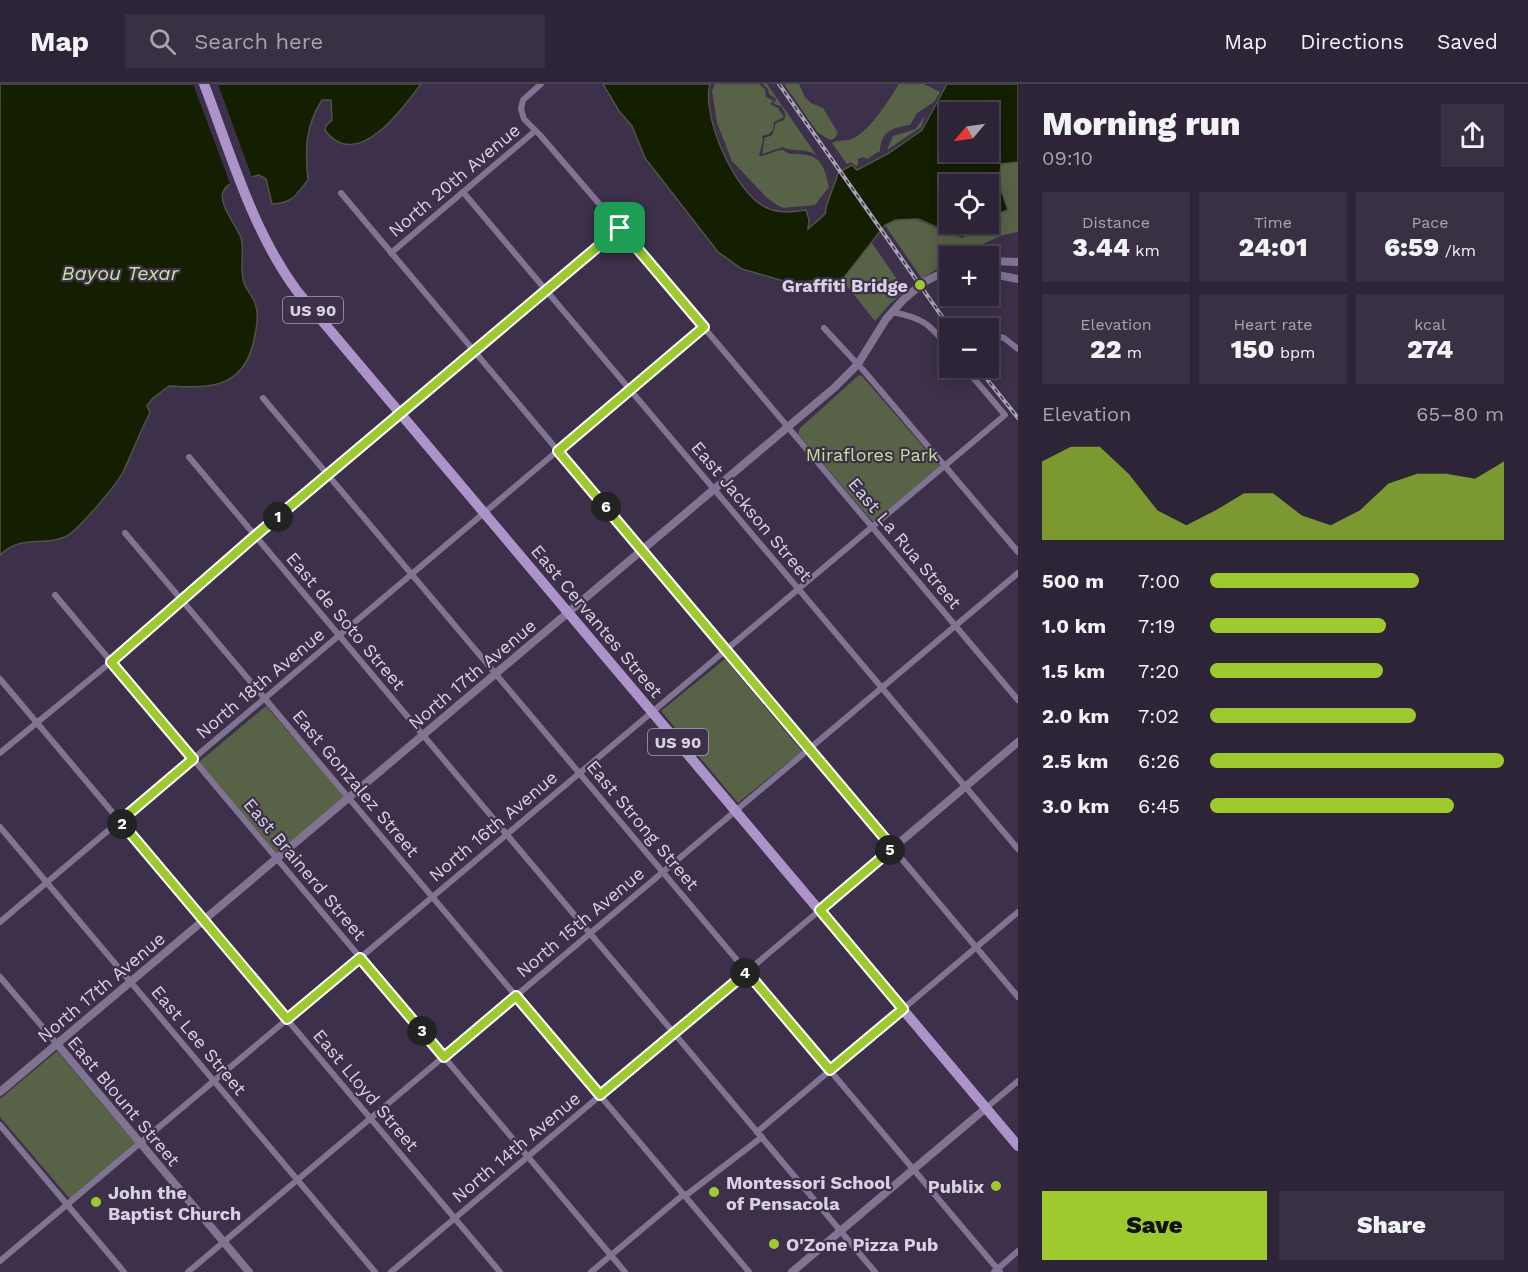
<!DOCTYPE html>
<html lang="en">
<head>
<meta charset="utf-8">
<style>
	:root { --surface:#2d2438; --page:#393043; --text:#f1f3f6; --muted:#a7a4ae; --line:#484153; --accent:#9eca2f }
	body { margin:0; font-family:"Work Sans",sans-serif; background:var(--page); color:var(--text); height:100vh; display:flex; flex-direction:column; font-size:22px; white-space:nowrap }
	* { box-sizing:border-box; margin:0 }
	p { font-size:20px; color:var(--muted) }
	.icon { flex:none; width:33px; height:33px; fill:none; stroke:currentColor; stroke-width:2; stroke-linecap:round; stroke-linejoin:round }
	.map { position:relative; flex:1; overflow:hidden }
	.drawer { display:flex; flex-direction:column; background:var(--surface); width:510px }
	.drawer>* { flex:none }
	.needle { width:39px; rotate:241deg }
	.tools { position:absolute; left:939px; top:18px; display:grid; gap:12px }
	.tools a { display:grid; place-items:center; width:60px; height:60px; border-radius:0px; background:var(--surface); box-shadow:0 3px 15px #0003,0 0 0 2px var(--line); font-size:30px }
	.pin { position:absolute; display:grid; place-items:center; width:51px; height:51px; color:#fff; margin:-26px; border-radius:12px; box-shadow:0 3px 9px #0006 }
	.km { position:absolute; width:30px; height:30px; margin:-15px; border-radius:50%; background:#222; color:#fff; font-size:16px; line-height:30px; text-align:center }
	.round { display:grid; place-items:center; flex:none; width:63px; height:63px; border-radius:0px; background:var(--page) }
	.summary { display:flex; align-items:center; justify-content:space-between; height:102px; padding:0 24px }
	h1 { font-size:33px; font-weight:800; line-height:45px }
	.metrics { display:grid; grid-template-columns:repeat(3,1fr); gap:9px; height:102px; padding:6px 24px }
	.metrics div { display:grid; align-content:center; border-radius:0px; background:var(--page); text-align:center }
	.metrics b { font-size:26px; font-weight:800 }
	.metrics small { font-size:16px; font-weight:400 }
	.metrics p { font-size:16px }
	.chart { height:168px; padding:12px 24px }
	.chart p { display:flex; justify-content:space-between }
	.chart svg { width:100%; height:108px; margin-top:6px; fill:var(--accent); opacity:.7 }
	.cta { display:flex; gap:12px; margin-top:auto; padding:12px 24px }
	.cta a { flex:1; height:69px; border-radius:0px; background:var(--accent); color:#111; font-size:24px; font-weight:800; line-height:69px; text-align:center }
	.cta a+a { background:var(--page); color:var(--text) }
	ul { padding:0 24px; list-style:none; font-size:20px }
	li { display:grid; grid-template-columns:96px 72px 1fr; align-items:center; height:45px }
	li i { height:15px; border-radius:8px; background:var(--accent) }
	header { display:flex; align-items:center; gap:36px; box-sizing:border-box; height:84px; padding:0 30px; background:var(--surface); border-bottom:2px solid var(--line) }
	header strong { font-size:28px }
	nav { display:flex; gap:33px; margin-inline-start:auto; font-size:21px }
	.search { width:420px; height:54px; background:var(--page); display:flex; align-items:center; gap:15px; box-sizing:border-box; padding:0 21px; border-radius:0px; color:var(--muted); font-size:22px }
	main { display:flex; flex:1; min-height:0 }
	.map>svg:first-child { display:block }
	.green { fill:#586247 }
	.water { fill:#141e00; stroke:#4f5444; stroke-width:1.5; fill-rule:evenodd }
	.pier { fill:#3c304a }
	.lines { fill:none; stroke-linecap:round; stroke-linejoin:round }
	.minor { stroke:#817492; stroke-width:6 }
	.tertiary { stroke:#817492; stroke-width:8 }
	.primary { stroke:#ac94ca; stroke-width:10 }
	.rail-casing { stroke:#aaa2b5; stroke-width:4 }
	.rail { stroke:#3c304a; stroke-width:1.5; stroke-dasharray:4.5; stroke-linecap:butt }
	.route-casing { stroke:#fff; stroke-width:12 }
	.route { stroke:#9eca2f; stroke-width:8 }
	.poi-dot { fill:#9eca2f; stroke:#3c304a; stroke-width:2 }
	.labels { text-anchor:middle; dominant-baseline:central; stroke-width:4.5; stroke-linejoin:round; paint-order:stroke }
	.shield { fill:#3c304a; stroke:#a9a1b4; stroke-width:1.5 }
	.shield-label { font-size:16px; font-weight:bold; fill:#d8d1e1 }
	.street-label { font-size:18px; fill:#d8d1e1; stroke:#3c304a }
	.poi-label { font-size:18px; font-weight:bold; fill:#d8d1e1; stroke:#3c304a; text-anchor:start }
	.park-label { font-size:18px; fill:#c5e096; stroke:#3c304a }
	.water-label { font-size:20px; font-style:italic; fill:#c7e298; stroke:#3c304a }
</style>
</head>
<body>
<header>
<strong>Map</strong>
<div class="search"><svg class="icon" aria-label="search" viewBox="0 0 24 24"><circle cx="10" cy="10" r="6"/><path d="M15 15l6 6"/></svg>Search here</div>
<nav><a>Map</a><a>Directions</a><a>Saved</a></nav>
</header>
<main>
<div class="map">
<svg width="1018" height="1188" viewBox="0 0 1018 1188">
	<rect width="100%" height="100%" fill="#3c304a"/>
	<g class="green">
		<path d="M 715,0 L 759,0 L 765,5 L 766,13 L 774,17 L 770,20 L 778,24 L 784,33 L 774,38 L 773,46 L 769,50 L 762,52 L 763,56 L 759,72 C 768,72 774,66 783,66 C 788,70 790,70 796,70 C 821,70 824,81 829,103 L 815,121 L 783,124 L 777,121 L 767,114 L 732,77 L 717,39 L 712,7 Z"/>
		<path d="M 763,0 L 767,0 L 817,72 C 807,63 793,69 783,63 L 762,70 L 765,53 C 775,53 773,46 776,39 L 784,36 L 786,31 L 781,22 L 774,20 L 776,15 L 769,10 L 768,5 Z"/>
		<path d="M 784,0 L 799,0 L 805,13 L 811,19 L 823,24 L 838,49 L 834,55 L 830,56 L 818,49 Z"/>
		<path d="M 899,0 L 924,0 L 940,8 L 934,18 L 917,29 L 910,41 C 892,44 881,47 880,67 L 867,75 L 863,73 L 858,75 L 858,81 L 856,82 L 851,78 L 847,80 L 832,59 C 839,55 846,58 854,54 C 872,44 888,17 899,0 Z"/>
		<path d="M 925,31 L 921,43 L 887,66 L 893,52 L 916,45 Z"/>
		<path d="M 1018,78 L 1018,148 L 1003,151 L 956,172 L 950,172 L 949,177 L 922,195 L 885,141 C 921,125 931,148 963,154 L 972,150 L 979,142 L 989,141 L 989,133 L 1008,126 L 999,100 L 1001,80 Z"/>
		<path d="M 872,159 L 905,207 L 890,220 L 875,237 L 842,196 Z"/>
		<path d="M 859,291 L 862,292 L 940,382 L 873,438 L 798,350 L 800,344 Z"/>
		<path d="M 725,575 L 802,667 L 738,719 L 661,627 Z"/>
		<path d="M 266,622 L 345,713 L 277,770 L 199,678 Z"/>
		<path d="M 57,967 L 136,1060 L 70,1115 L 0,1033 L 0,1015 Z"/>
	</g>
	<g class="water">
		<path d="M 0,0 L 421,0 C 402,26 356,89 325,46 L 326,42 L 332,36 L 331,16 L 322,16 C 305,43 305,65 308,96 C 295,112 293,119 272,120 L 266,95 L 259,91 C 248,94 228,96 223,108 C 218,120 237,142 241,154 C 245,167 239,184 244,199 C 247,207 253,212 255,219 C 259,230 257,241 255,251 C 246,303 214,305 169,302 L 152,315 L 147,322 L 150,329 C 139,349 133,368 123,388 C 117,400 77,448 65,453 C 41,463 22,450 0,471 Z"/>
		<path d="M 603,0 L 710,0 C 701,32 735,108 765,123 C 779,130 791,128 806,126 L 809,136 L 808,145 L 825,130 C 827,115 834,104 838,89 L 852,81 L 857,86 L 889,69 L 922,46 L 947,0 L 1018,0 L 1018,78 L 1001,80 L 999,100 L 1008,126 L 989,133 L 988,100 L 950,100 L 950,140 L 988,140 L 989,138 L 989,142 L 979,142 L 972,150 L 962,154 L 918,135 L 896,136 L 885,141 L 842,196 L 787,198 L 742,185 L 718,168 L 645,74 L 632,42 L 619,27 ZM 950,28 L 988,28 L 988,68 L 950,68 Z"/>
	</g>
	<g class="pier">
		<path d="M 193,0 L 218,0 L 253,96 L 231,102 Z"/>
		<path d="M 839,84 L 884,148 L 882,151 L 837,86 Z"/>
	</g>
	<g class="lines">
		<g class="minor">
			<path d="M 541,0 L 523,16 L 521,25 L 524,35 L 540,51 L 620,144 L 1018,616"/>
			<path d="M 463,108 L 1018,765"/>
			<path d="M 341,109 L 1018,913"/>
			<path d="M 391,169 L 535,47"/>
			<path d="M 892,228 C 924,234 929,240 950,265"/>
			<path d="M 824,244 L 864,287 L 1018,468"/>
			<path d="M 988,250 L 1004,254 L 1018,265"/>
			<path d="M 263,314 L 1000,1188"/>
			<path d="M 189,373 L 875,1188"/>
			<path d="M 125,449 L 749,1188"/>
			<path d="M 55,511 L 625,1188"/>
			<path d="M 0,595 L 500,1188"/>
			<path d="M 0,669 L 111,578 L 255,452 L 620,144"/>
			<path d="M 0,743 L 375,1188"/>
			<path d="M 0,838 L 704,243"/>
			<path d="M 0,893 L 57,960"/>
			<path d="M 986,1024 L 1018,997"/>
			<path d="M 0,1041 L 124,1188"/>
			<path d="M 757,1048 L 1018,828"/>
			<path d="M 685,1112 L 762,1053"/>
			<path d="M 0,1177 L 1005,331 L 965,284"/>
			<path d="M 188,1188 L 1018,489"/>
			<path d="M 391,1188 L 820,826"/>
			<path d="M 591,1188 L 684,1110"/>
			<path d="M 994,1188 L 1018,1167"/>
		</g>
		<g class="tertiary">
			<path d="M 988,177 L 1018,178"/>
			<path d="M 988,189 L 1018,195"/>
			<path d="M 820,826 L 1018,658"/>
			<path d="M 57,960 L 249,1188"/>
			<path d="M 0,1008 L 834,304 L 858,280 L 886,235 L 903,216 L 924,198 L 950,185"/>
			<path d="M 792,1188 L 986,1024"/>
		</g>
		<path class="primary" d="M 204,0 C 231,70 252,146 297,207 L 1018,1062"/>
		<g class="rail-casing">
			<g id="rail">
				<path d="M 779,0 L 950,244"/>
				<path d="M 978,284 L 1018,334"/>
			</g>
		</g>
		<use href="#rail" class="rail"/>
	</g>
	<g class="lines">
		<g class="route-casing">
			<path id="route" d="M 620,144 L 704,243 L 558,367 L 893,764 L 820,826 L 903,925 L 830,986 L 747,888 L 600,1011 L 516,912 L 444,973 L 360,874 L 287,935 L 120,737 L 193,675 L 111,578 L 255,452 Z"/>
		</g>
		<use href="#route" class="route"/>
	</g>
	<g class="poi-dot">
		<circle cx="920" cy="201" r="6"/>
		<circle cx="996" cy="1102" r="6"/>
		<circle cx="714" cy="1108" r="6"/>
		<circle cx="96" cy="1118" r="6"/>
		<circle cx="774" cy="1160" r="6"/>
	</g>
	<g class="labels">
		<g class="shield">
			<rect x="283" y="213" width="60" height="26" rx="4.5"/>
			<rect x="648" y="645" width="60" height="26" rx="4.5"/>
		</g>
		<g class="shield-label">
			<text x="313" y="226">US 90</text>
			<text x="678" y="658">US 90</text>
		</g>
		<g class="street-label">
			<text transform="translate(454 96) rotate(-40)">North 20th Avenue</text>
			<text transform="translate(752 427) rotate(50)">East Jackson Street</text>
			<text transform="translate(905 459) rotate(50)">East La Rua Street</text>
			<text transform="translate(346 537) rotate(50)">East de Soto Street</text>
			<text transform="translate(597 537) rotate(50)">East Cervantes Street</text>
			<text transform="translate(472 590) rotate(-40)">North 17th Avenue</text>
			<text transform="translate(260 599) rotate(-40)">North 18th Avenue</text>
			<text transform="translate(356 699) rotate(50)">East Gonzalez Street</text>
			<text transform="translate(643 741) rotate(50)">East Strong Street</text>
			<text transform="translate(493 742) rotate(-40)">North 16th Avenue</text>
			<text transform="translate(305 785) rotate(50)">East Brainerd Street</text>
			<text transform="translate(580 838) rotate(-40)">North 15th Avenue</text>
			<text transform="translate(101 903) rotate(-40)">North 17th Avenue</text>
			<text transform="translate(199 956) rotate(50)">East Lee Street</text>
			<text transform="translate(366 1006) rotate(50)">East Lloyd Street</text>
			<text transform="translate(124 1017) rotate(50)">East Blount Street</text>
			<text transform="translate(516 1063) rotate(-40)">North 14th Avenue</text>
		</g>
		<g class="poi-label">
			<text x="908" y="201" text-anchor="end">Graffiti Bridge</text>
			<text x="726" y="1098">Montessori School<tspan x="726" dy="21">of Pensacola</tspan></text>
			<text x="984" y="1102" text-anchor="end">Publix</text>
			<text x="108" y="1108">John the<tspan x="108" dy="21">Baptist Church</tspan></text>
			<text x="786" y="1160">O'Zone Pizza Pub</text>
		</g>
		<g class="park-label">
			<text x="872" y="370">Miraflores Park</text>
		</g>
		<g class="water-label">
			<text x="120" y="189">Bayou Texar</text>
		</g>
	</g>
</svg>
<div class="tools">
<a><svg class="needle" viewBox="-14 -14 28 28"><path d="M0-13l5 13h-10z" fill="#e53935"/><path d="M0 13l5-13h-10z" fill="#a7a4ae"/></svg></a>
<a><svg class="icon" aria-label="locate" viewBox="0 0 24 24"><circle cx="12" cy="12" r="6"/><path d="M12 2v4M12 18v4M2 12h4M18 12h4"/></svg></a>
<a>+</a>
<a>−</a>
</div>
<div class="pin" style="left:620px;top:144px;background:#1e9e55"><svg class="icon" aria-label="arrive" viewBox="0 0 24 24"><path d="M6 21V4h12l-3 4 3 4H6"/></svg></div>
<b class="km" style="left:278px;top:433px">1</b>
<b class="km" style="left:122px;top:740px">2</b>
<b class="km" style="left:422px;top:947px">3</b>
<b class="km" style="left:745px;top:889px">4</b>
<b class="km" style="left:890px;top:766px">5</b>
<b class="km" style="left:606px;top:423px">6</b>
</div>
<section class="drawer">
<div class="summary"><div><h1>Morning run</h1><p>09:10</p></div><a class="round"><svg class="icon" aria-label="share" viewBox="0 0 24 24"><path d="M12 15V3M7 8l5-5 5 5M5 13v7h14v-7"/></svg></a></div>
<div class="metrics">
<div><p>Distance</p><b>3.44<small> km</small></b></div>
<div><p>Time</p><b>24:01</b></div>
<div><p>Pace</p><b>6:59<small> /km</small></b></div>
</div>
<div class="metrics">
<div><p>Elevation</p><b>22<small> m</small></b></div>
<div><p>Heart rate</p><b>150<small> bpm</small></b></div>
<div><p>kcal</p><b>274</b></div>
</div>
<div class="chart"><p><span>Elevation</span>65–80 m</p>
<svg viewBox="0 0 160 44" preserveAspectRatio="none"><path d="M0 44V12L10 6L20 6L30 17L40 32L50 38L60 32L70 25L80 25L90 34L100 38L110 32L120 21L130 17L140 17L150 19L160 12V44z"/></svg>
</div>
<ul>
<li><b>500 m</b>7:00<i style="width:71%"></i></li>
<li><b>1.0 km</b>7:19<i style="width:60%"></i></li>
<li><b>1.5 km</b>7:20<i style="width:59%"></i></li>
<li><b>2.0 km</b>7:02<i style="width:70%"></i></li>
<li><b>2.5 km</b>6:26<i style="width:100%"></i></li>
<li><b>3.0 km</b>6:45<i style="width:83%"></i></li>
</ul>
<div class="cta"><a>Save</a><a>Share</a></div>
</section>
</main>
</body>
</html>
